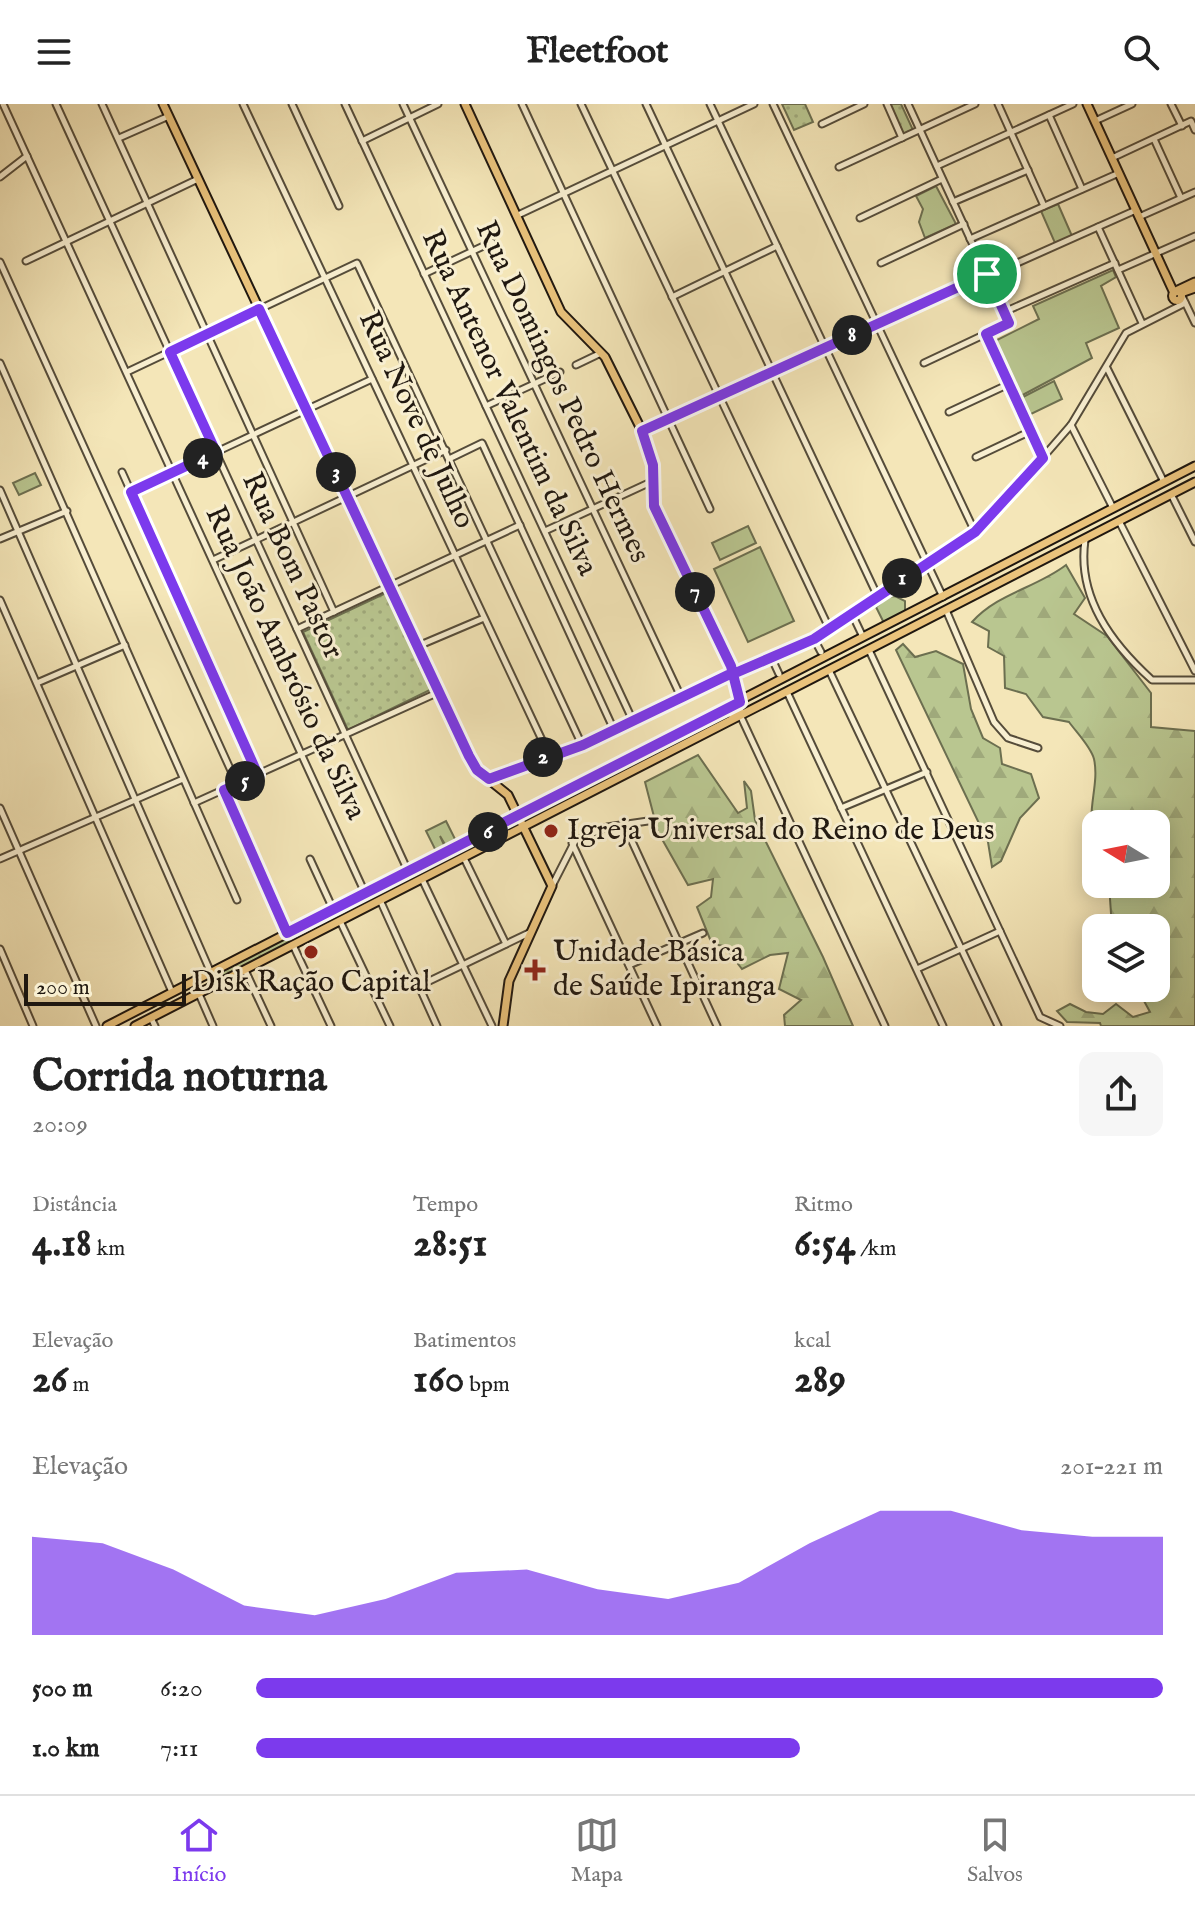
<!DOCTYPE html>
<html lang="pt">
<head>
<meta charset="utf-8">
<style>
	:root { --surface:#fff; --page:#f6f6f6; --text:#222; --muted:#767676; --line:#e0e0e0; --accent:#7c3aed }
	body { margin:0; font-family:"IM FELL English",serif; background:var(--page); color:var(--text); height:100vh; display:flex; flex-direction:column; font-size:30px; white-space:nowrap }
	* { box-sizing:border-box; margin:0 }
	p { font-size:26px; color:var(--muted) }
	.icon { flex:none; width:44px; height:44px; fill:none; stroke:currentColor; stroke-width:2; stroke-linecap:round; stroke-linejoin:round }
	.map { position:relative; height:922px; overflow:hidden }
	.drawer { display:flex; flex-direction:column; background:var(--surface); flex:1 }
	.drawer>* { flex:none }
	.needle { width:52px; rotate:280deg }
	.tools { position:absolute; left:1082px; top:706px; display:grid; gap:16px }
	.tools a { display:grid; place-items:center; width:88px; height:88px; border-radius:16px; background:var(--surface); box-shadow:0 4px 20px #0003; font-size:40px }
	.scale { position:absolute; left:24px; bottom:20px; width:162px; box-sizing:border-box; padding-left:8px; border:4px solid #201810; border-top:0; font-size:22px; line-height:28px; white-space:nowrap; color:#201810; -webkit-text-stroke:6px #f8efd1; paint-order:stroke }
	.pin { position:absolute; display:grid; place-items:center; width:68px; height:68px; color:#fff; margin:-34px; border:4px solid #fff; border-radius:50%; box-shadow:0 2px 8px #0007 }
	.km { position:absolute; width:40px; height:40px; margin:-20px; border-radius:50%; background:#222; color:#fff; font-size:22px; line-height:40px; text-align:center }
	.round { display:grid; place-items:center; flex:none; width:84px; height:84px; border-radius:16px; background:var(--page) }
	.head { display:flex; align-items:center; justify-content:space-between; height:136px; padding:0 32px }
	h1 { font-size:44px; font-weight:700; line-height:60px }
	.figures { display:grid; grid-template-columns:repeat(3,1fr); gap:12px; height:136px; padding:8px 32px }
	.figures div { display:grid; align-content:center }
	.figures b { font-size:40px; font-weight:700 }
	.figures small { font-size:22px; font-weight:400 }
	.figures p { font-size:22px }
	.chart { height:224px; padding:16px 32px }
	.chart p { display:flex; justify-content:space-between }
	.chart svg { width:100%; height:144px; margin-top:8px; fill:var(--accent); opacity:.7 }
	ul { padding:0 32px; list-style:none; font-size:26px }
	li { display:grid; grid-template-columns:128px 96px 1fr; align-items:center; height:60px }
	li i { height:20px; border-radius:10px; background:var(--accent) }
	header { display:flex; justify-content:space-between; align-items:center; height:104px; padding:0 32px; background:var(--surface); font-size:36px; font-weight:700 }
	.dock { display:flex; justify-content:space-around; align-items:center; height:112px; border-top:2px solid var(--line); background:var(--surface); font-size:22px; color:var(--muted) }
	.dock a { display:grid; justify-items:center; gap:4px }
	.dock .active { color:var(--accent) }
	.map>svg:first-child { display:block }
	.grass { fill:url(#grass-dots); stroke:#6c6f50; stroke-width:2 }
	.forest { fill:url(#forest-firs); stroke:#6c6f50; stroke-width:2 }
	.park { fill:#b9c690; stroke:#6c6f50; stroke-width:2 }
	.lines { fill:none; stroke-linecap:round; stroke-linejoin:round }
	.minor-casing { stroke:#554c3a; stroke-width:9 }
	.major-casing { stroke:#201810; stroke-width:11 }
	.minor { stroke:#f8efd1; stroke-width:5 }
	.major { stroke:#eac37c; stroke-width:7 }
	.route-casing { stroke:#fff; stroke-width:16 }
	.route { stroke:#7c3aed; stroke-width:10 }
	.poi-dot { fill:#8f2418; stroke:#f8efd1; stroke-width:3 }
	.labels { text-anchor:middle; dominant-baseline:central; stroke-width:6; stroke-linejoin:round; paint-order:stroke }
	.street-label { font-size:30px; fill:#201810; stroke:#f8efd1 }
	.poi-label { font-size:30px; fill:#201810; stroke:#f8efd1; text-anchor:start }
</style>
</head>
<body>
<header><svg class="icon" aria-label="menu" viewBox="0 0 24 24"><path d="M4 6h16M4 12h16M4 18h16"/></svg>Fleetfoot<svg class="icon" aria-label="search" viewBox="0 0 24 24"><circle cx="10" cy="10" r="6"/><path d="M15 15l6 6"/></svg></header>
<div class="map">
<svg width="1195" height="922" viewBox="0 0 1195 922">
	<defs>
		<pattern id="grass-dots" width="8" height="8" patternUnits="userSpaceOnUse" patternTransform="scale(2)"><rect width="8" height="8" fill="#b9c690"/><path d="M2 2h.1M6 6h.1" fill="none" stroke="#9fa97b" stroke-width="1.8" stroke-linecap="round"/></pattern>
		<pattern id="forest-firs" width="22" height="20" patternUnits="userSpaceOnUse" patternTransform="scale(2)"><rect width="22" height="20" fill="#b9c690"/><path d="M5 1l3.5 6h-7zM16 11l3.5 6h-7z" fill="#9fa97b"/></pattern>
	</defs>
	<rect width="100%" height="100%" fill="#f4e6b8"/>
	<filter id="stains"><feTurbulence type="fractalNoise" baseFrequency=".0025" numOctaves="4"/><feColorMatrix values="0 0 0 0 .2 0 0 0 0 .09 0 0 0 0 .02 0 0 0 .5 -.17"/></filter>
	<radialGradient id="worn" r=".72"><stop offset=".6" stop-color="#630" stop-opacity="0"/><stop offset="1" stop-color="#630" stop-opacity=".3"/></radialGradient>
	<g class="grass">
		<path d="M 782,0 L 805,0 L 813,18 L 794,26 Z"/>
		<path d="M 890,0 L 901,0 L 913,26 L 904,31 Z"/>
		<path d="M 388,488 L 432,585 L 348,626 L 303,528 Z"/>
		<path d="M 399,776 L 401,779 L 300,834 L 297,829 Z"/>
		<path d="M 294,829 L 297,836 L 212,880 L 209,874 Z"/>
	</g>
	<g class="forest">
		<path d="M 1066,461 L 1085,494 L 1074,510 L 1107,532 L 1151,589 L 1151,623 L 1195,627 L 1195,922 L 1101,922 L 1100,919 L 1067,918 L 1057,907 L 1070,900 L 1086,908 L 1103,910 L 1116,900 L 1133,913 L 1150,908 L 1137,884 L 1156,884 L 1156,824 L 1112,824 L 1109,780 L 1156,780 L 1156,720 L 1096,720 L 1096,735 C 1084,711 1100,682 1094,655 C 1091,643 1077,629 1069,618 L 1043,613 L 1026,590 L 1005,584 L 1004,552 L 988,543 L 989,527 L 972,518 C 998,489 1036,484 1066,461 Z"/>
		<path d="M 891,490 L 905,497 L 905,507 L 884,519 L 876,503 Z"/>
		<path d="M 903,540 L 915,553 L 936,547 L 963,560 L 971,605 L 983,634 L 1000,644 L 1002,660 L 1031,670 L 1039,694 L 1020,714 L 1001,757 L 992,763 L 988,738 L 896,546 Z"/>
		<path d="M 698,651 L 738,709 L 747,704 L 744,677 L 751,687 L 755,716 L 823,853 L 853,922 L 785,922 L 784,911 L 801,896 L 779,885 L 788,849 L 770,851 L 742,865 L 724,842 L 712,840 L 697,803 L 711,793 L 713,775 L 688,781 L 658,728 L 645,678 Z"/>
	</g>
	<g class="park">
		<path d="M 936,82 L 956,120 L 925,134 L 919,118 L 923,105 L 916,92 Z"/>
		<path d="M 1058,100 L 1072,132 L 1055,139 L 1041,107 Z"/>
		<path d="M 1113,166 L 1116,173 L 1101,182 L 1119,224 L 1086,239 L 1092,254 L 1017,294 L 993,238 L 1039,215 L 1033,202 Z"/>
		<path d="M 1054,277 L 1062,295 L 1029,311 L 1021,294 Z"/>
		<path d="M 35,369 L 41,381 L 19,391 L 13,379 Z"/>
		<path d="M 748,422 L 756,439 L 720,456 L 712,439 Z"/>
		<path d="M 760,443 L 794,517 L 748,538 L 714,465 Z"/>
		<path d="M 446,717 L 456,737 L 446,742 L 440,732 L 445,743 L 436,747 L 426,727 Z"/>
	</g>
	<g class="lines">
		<g class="minor-casing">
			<g id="minor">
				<path d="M 3,0 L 365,789"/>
				<path d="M 56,0 L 408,767"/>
				<path d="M 102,0 L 334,508"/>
				<path d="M 243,0 L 549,651"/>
				<path d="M 292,0 L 339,102"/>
				<path d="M 345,0 L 633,617"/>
				<path d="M 403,0 L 681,593"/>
				<path d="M 522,0 L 710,405"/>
				<path d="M 581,0 L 830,526"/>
				<path d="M 646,0 L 878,493"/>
				<path d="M 710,0 L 943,493"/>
				<path d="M 773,0 L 975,428"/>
				<path d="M 887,0 L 902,34"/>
				<path d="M 908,0 L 1009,219 L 924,259"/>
				<path d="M 998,0 L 1044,102"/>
				<path d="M 1171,0 L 1182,22"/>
				<path d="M 1049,11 L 1082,85"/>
				<path d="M 1095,17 L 1132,0"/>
				<path d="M 822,20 L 864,0"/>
				<path d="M 119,34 L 169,12"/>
				<path d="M 1154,35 L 1181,94"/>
				<path d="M 362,37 L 438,0"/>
				<path d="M 1112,54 L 1191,17 L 1195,26"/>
				<path d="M 937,62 L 1073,0"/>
				<path d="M 839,63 L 975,0"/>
				<path d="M 0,73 L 27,52"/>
				<path d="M 953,98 L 1028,66"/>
				<path d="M 518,111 L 754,0"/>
				<path d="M 1139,113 L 1195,88"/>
				<path d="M 860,114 L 942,75"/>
				<path d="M 1098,123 L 1142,219"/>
				<path d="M 970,135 L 1119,69"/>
				<path d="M 26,157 L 198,75"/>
				<path d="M 0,158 L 237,680"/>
				<path d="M 881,159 L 964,120"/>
				<path d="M 1118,166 L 1195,132"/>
				<path d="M 424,170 L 492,138"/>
				<path d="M 988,172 L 1136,106"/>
				<path d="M 1182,192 L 1195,219"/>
				<path d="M 672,193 L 777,142"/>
				<path d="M 1004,208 L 1115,159"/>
				<path d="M 986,230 L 1043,354"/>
				<path d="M 0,259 L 237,796"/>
				<path d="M 576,261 L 601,249"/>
				<path d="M 1107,264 L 1164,378"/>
				<path d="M 127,268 L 357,159 L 582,641"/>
				<path d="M 486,302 L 560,268"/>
				<path d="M 949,308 L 1009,280"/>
				<path d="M 1071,321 L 1113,404"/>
				<path d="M 642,327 L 987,170"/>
				<path d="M 976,353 L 1031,327"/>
				<path d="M 451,354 L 482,339 L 614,626"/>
				<path d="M 122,368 L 258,671"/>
				<path d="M 0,386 L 211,869"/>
				<path d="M 131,388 L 372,275"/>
				<path d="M 1171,390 L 1195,438"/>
				<path d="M 1119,417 L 1195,567"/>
				<path d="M 545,427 L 653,377"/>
				<path d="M 0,435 L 67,407"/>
				<path d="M 1085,436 C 1077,493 1111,539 1152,576 L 1195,576"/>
				<path d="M 213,456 L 446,346"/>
				<path d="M 0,496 L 172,888"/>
				<path d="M 946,506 L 994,618 L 1008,634 L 1038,644"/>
				<path d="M 853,512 L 863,533"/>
				<path d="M 297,525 L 520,421"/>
				<path d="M 814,535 L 821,548"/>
				<path d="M 418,542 L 484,514"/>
				<path d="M 869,546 L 1040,913 L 1060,922"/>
				<path d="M 772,555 L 779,570"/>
				<path d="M 829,566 L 998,922"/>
				<path d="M 37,579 L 125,541"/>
				<path d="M 788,590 L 943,922"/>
				<path d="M 741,613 L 885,922"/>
				<path d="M 489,675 L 583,641 L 728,571 L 804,541 L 853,512 L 908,470 L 985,420 L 1071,321 L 1126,229 L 1185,199"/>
				<path d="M 224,686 L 287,829"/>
				<path d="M 194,699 L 439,588"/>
				<path d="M 0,704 L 96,922"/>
				<path d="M 841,704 L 927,668"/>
				<path d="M 624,720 L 717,922"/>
				<path d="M 572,739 L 657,922"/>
				<path d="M 464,754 L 506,840"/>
				<path d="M 0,755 L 183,675"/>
				<path d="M 310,755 L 333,805"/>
				<path d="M 422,775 L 492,922"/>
				<path d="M 552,782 L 575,737 L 607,723 L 648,717"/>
				<path d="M 380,796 L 437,922"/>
				<path d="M 340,817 L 390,922"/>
				<path d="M 293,841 L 331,922"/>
				<path d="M 0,845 L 33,922"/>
				<path d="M 629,861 L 703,829"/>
				<path d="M 917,865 L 1000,827"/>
				<path d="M 245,866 L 271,922"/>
				<path d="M 419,882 L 529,829"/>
				<path d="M 199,890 L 213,922"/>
				<path d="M 151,914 L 155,922"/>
			</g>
		</g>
		<g class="major-casing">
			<g id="major">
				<path d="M 163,0 L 469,652 L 477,666 L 508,691 L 552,782 L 509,877 L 503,922"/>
				<path d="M 465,0 L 561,208 L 605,253 L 642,327 L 653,361 L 654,402 L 733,570 L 740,608 L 733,613"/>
				<path d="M 1087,0 L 1174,189"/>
				<path d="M 1176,187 L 1195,178"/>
				<circle cx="1177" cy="192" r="4.5"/>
				<path d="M 1181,189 L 1195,184"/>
				<path d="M 107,922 L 1195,362"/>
				<path d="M 135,922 L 1195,378"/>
			</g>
		</g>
		<use href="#minor" class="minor"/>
		<use href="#major" class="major"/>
	</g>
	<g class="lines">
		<g class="route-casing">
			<path id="route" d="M 987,170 L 1009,219 L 986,230 L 1043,354 L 975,428 L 814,535 L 733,570 L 728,571 L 583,641 L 489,675 L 477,666 L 469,652 L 259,205 L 170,248 L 216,348 L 131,388 L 258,671 L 224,686 L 287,829 L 740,598 L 731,562 L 654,402 L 653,361 L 642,327 L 987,170"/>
		</g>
		<use href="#route" class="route"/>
	</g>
	<g class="poi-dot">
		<circle cx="551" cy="727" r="8"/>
		<circle cx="311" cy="848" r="8"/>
		<path d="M531 854h8v8h8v8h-8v8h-8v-8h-8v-8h8z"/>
	</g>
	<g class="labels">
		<g class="street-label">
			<text transform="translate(562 288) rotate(65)">Rua Domingos Pedro Hermes</text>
			<text transform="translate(509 299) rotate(65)">Rua Antenor Valentim da Silva</text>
			<text transform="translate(416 316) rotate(65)">Rua Nove de Julho</text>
			<text transform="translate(292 462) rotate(65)">Rua Bom Pastor</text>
			<text transform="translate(285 559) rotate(65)">Rua João Ambrósio da Silva</text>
		</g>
		<g class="poi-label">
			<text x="567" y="727">Igreja Universal do Reino de Deus</text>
			<text x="553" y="849">Unidade Básica<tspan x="553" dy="34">de Saúde Ipiranga</tspan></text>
			<text x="311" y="879" text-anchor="middle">Disk Ração Capital</text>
		</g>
	</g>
	<rect width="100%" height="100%" filter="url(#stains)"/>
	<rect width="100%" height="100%" fill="url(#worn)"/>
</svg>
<div class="tools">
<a><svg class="needle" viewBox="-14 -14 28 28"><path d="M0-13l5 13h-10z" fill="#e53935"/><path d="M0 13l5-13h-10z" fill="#767676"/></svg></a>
<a><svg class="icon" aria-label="layers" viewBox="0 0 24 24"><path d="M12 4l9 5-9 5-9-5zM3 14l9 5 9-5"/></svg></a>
</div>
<div class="scale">200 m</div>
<div class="pin" style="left:987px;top:170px;background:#1e9e55"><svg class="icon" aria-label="arrive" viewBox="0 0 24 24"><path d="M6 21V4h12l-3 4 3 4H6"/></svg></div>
<b class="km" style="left:902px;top:474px">1</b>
<b class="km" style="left:543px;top:653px">2</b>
<b class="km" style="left:336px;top:368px">3</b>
<b class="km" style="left:203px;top:354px">4</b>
<b class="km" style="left:245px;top:677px">5</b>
<b class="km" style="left:488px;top:728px">6</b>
<b class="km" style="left:695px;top:488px">7</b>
<b class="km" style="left:852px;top:231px">8</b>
</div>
<section class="drawer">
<div class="head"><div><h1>Corrida noturna</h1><p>20:09</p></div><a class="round"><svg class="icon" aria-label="share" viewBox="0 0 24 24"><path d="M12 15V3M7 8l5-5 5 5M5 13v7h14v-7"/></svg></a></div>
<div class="figures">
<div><p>Distância</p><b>4.18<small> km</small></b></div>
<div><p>Tempo</p><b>28:51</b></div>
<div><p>Ritmo</p><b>6:54<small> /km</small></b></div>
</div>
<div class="figures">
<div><p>Elevação</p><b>26<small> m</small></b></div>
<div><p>Batimentos</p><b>160<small> bpm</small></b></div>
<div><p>kcal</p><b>289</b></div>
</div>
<div class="chart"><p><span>Elevação</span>201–221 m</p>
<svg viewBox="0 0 160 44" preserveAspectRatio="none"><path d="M0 44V14L10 16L20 24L30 35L40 38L50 33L60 25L70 24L80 30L90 33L100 28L110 16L120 6L130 6L140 12L150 14L160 14V44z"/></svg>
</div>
<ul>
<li><b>500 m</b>6:20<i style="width:100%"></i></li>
<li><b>1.0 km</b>7:11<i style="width:60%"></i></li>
</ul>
</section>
<nav class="dock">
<a class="active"><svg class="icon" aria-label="home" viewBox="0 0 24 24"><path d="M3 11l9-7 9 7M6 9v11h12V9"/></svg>Início</a>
<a><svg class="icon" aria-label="map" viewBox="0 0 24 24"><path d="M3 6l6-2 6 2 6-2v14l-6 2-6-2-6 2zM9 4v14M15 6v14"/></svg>Mapa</a>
<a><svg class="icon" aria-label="saved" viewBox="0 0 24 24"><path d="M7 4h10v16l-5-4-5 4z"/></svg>Salvos</a>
</nav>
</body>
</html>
